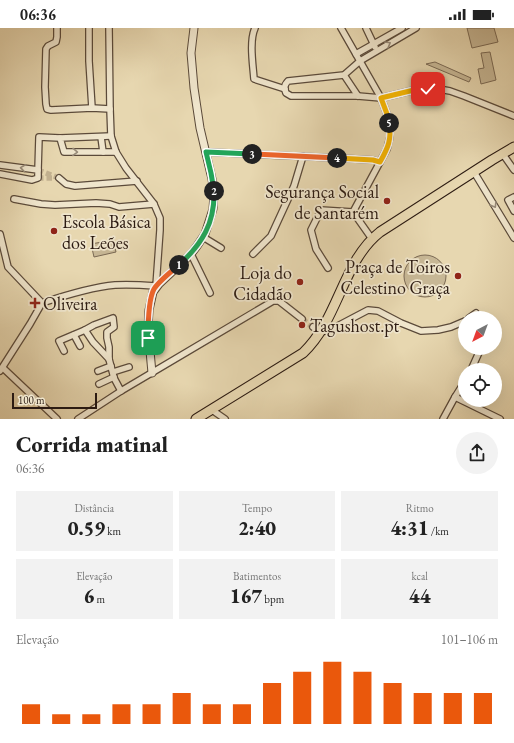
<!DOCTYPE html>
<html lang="pt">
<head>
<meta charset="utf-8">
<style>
	:root { --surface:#fff; --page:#f2f2f2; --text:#222; --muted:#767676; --accent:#ea580c }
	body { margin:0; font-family:"EB Garamond",serif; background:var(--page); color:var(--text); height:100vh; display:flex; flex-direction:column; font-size:15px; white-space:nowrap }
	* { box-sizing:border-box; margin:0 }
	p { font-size:13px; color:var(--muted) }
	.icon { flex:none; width:22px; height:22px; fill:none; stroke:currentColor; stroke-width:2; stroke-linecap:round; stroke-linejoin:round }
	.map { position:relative; height:391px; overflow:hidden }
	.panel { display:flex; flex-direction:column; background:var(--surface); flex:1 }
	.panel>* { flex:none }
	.needle { width:26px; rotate:221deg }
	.controls { position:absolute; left:458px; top:283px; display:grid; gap:8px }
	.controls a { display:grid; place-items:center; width:44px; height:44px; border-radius:50%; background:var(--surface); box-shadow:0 4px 16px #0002; font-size:20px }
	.scale { position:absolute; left:12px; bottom:10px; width:85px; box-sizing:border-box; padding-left:4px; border:2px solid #2c1b12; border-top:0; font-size:11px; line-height:14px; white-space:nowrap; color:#2c1b12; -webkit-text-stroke:3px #efe5cc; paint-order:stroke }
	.pin { position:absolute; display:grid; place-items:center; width:34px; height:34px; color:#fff; margin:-17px; border-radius:8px; box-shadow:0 2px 6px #0006 }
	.km { position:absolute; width:20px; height:20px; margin:-10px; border-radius:50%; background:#222; color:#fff; font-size:11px; line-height:20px; text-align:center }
	.round { display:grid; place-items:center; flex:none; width:42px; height:42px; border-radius:21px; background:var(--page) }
	.summary { display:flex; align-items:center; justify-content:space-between; height:68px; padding:0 16px }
	h1 { font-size:22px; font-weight:800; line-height:30px }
	.metrics { display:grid; grid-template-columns:repeat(3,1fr); gap:6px; height:68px; padding:4px 16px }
	.metrics div { display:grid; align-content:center; border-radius:0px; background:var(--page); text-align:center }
	.metrics b { font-size:20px; font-weight:800 }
	.metrics small { font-size:11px; font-weight:400 }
	.metrics p { font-size:11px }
	.chart { height:112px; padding:8px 16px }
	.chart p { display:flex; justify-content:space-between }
	.chart svg { width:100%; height:72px; margin-top:4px; stroke:var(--accent); stroke-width:6 }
	.status { display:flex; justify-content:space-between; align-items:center; height:28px; padding:0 20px; background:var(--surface); direction:ltr }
	.status svg { height:11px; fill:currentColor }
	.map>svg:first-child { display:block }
	.green { fill:#c7b795; stroke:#7a6954 }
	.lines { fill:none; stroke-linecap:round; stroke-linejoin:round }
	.minor-tunnel { stroke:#c2b190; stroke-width:5.5; stroke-dasharray:5.5 3; stroke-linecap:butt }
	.minor-casing { stroke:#5b4a3a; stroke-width:8 }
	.tertiary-casing { stroke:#5b4a3a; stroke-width:9 }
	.primary-casing { stroke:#2c1b12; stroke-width:11 }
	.minor { stroke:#efe5cc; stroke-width:5.5 }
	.tertiary { stroke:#efe5cc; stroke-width:7 }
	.primary { stroke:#e7d7b0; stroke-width:9 }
	.oneway { stroke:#978a78 }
	.split-1-casing { stroke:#fff; stroke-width:8 }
	.split-2-casing { stroke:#fff; stroke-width:8 }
	.split-3-casing { stroke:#fff; stroke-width:8 }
	.split-4-casing { stroke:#fff; stroke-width:8 }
	.split-5-casing { stroke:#fff; stroke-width:8 }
	.split-6-casing { stroke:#fff; stroke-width:8 }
	.split-1 { stroke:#f0652b; stroke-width:5 }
	.split-2 { stroke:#22a559; stroke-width:5 }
	.split-3 { stroke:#22a559; stroke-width:5 }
	.split-4 { stroke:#f0652b; stroke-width:5 }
	.split-5 { stroke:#f5b400; stroke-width:5 }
	.split-6 { stroke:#f5b400; stroke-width:5 }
	.poi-dot { fill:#8f2418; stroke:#efe5cc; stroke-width:1.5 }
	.labels { text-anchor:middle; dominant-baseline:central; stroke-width:3.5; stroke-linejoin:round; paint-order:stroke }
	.poi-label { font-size:18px; fill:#2c1b12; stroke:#efe5cc; text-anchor:end }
</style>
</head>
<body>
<div class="status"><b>06:36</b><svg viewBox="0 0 49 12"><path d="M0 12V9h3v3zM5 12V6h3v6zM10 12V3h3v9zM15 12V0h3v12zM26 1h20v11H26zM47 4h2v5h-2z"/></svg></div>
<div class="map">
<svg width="514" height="391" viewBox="0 0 514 391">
	<rect width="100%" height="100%" fill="#e7d7b0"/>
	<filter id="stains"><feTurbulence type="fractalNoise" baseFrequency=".005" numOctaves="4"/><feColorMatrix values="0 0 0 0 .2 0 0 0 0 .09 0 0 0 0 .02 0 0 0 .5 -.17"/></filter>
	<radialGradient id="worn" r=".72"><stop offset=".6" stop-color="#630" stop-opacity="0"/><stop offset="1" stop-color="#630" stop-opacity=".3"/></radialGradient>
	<g class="green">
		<path d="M 467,0 L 494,0 L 498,14 L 472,20 Z"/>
		<path d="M 490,24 L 496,52 L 481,56 L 478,41 L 484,40 L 481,25 Z"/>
		<path d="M 435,34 L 471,50 L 469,54 L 426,36 Z"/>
		<path d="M 113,212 L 116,224 L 94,229 L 91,216 Z"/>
		<circle cx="425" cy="248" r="21"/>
	</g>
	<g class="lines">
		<g class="minor-tunnel">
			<path d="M 38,142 L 59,150"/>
			<path d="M 38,150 L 54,150"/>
			<path d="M 302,291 L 313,299"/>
		</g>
		<g class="minor-casing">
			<g id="minor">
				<path d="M 57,0 L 57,9 L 56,14 L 48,18 L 46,21 L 45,59 L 46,76 L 47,81 L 51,82 L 92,80 L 110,81"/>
				<path d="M 89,0 L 89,33 L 92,80"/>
				<path d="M 255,0 C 249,13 253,37 254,51 L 285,61"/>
				<path d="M 341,0 L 381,70 L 387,86 L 390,101 L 390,109 L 387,121 L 353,184 L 372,211"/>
				<path d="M 366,0 L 375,19"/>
				<path d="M 416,0 L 360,33 L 344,47 L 288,53 C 284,57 284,60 286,65 L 291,68 L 358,68 L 381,70 L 414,62 L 439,61 L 450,63 L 464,68 L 514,88"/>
				<path d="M 356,26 L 402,0"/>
				<path d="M 344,47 L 358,68"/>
				<path d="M 111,108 L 60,110 L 64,124 L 116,124"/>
				<path d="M 101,109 L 103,124"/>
				<path d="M 206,124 L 338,130 L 373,132 L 380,134"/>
				<path d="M 502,125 L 514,142"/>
				<path d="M 0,137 L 38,142 L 38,150 L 32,152 L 0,146"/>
				<path d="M 38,142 L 39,109 L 60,110"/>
				<path d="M 474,144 L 514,210"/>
				<path d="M 59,150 L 66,156 L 75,158 L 137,153"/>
				<path d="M 514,169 L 508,172 L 514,183"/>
				<path d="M 14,171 L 41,176 L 55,177 L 96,175 L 110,176 L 119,179 L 154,176"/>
				<path d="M 0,206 L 8,239 L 42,275"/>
				<path d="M 203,209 L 221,220"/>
				<path d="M 191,226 L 210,265"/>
				<path d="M 253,226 L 271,208 L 294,158 L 303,128"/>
				<path d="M 328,240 L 316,221 L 311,202 L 321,182 L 353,184"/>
				<path d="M 469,290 L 476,285"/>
				<path d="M 313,299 L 320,304 L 330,302 L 368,282 L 378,283 L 401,295 L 421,303 L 438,302 L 451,299 L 465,293"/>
				<path d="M 85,302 L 94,297 L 113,290 L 114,299 L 107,304 L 107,310 L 109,319 L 109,331"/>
				<path d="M 74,307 L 80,318"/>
				<path d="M 64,323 L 59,313 L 85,302 L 93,314 L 109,331 L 114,350 L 121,363"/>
				<path d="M 3,340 L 57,391"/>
				<path d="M 471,342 L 481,320"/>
				<path d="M 0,343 L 30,296 L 42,275 C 63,268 93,259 115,257 C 129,256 143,257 156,258 L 160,202 L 160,190 L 154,176 L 126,140 L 116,124 L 111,108 L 110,81 L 109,0"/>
				<path d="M 98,343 L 111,338"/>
				<path d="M 113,344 L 129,339"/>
				<path d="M 99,356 L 114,349"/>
				<path d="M 455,369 L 500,391"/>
				<path d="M 212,382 L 225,391"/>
				<path d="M 78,391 L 121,363 L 273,273 L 279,273 L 302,291"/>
				<path d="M 443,391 L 455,369 L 465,353"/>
			</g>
		</g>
		<g class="tertiary-casing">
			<path id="tertiary" d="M 152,345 L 148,301 L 149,282 L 153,264 L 159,256 L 191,226 L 197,218 L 205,206 L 213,181 L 214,166 L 212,151 L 200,100 L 194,60 L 191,25 L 194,0"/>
		</g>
		<g class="primary-casing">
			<path id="primary" d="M 196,391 L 303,325 C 339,291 342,234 380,204 L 492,132 L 514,119"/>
		</g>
		<use href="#minor" class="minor"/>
		<use href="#tertiary" class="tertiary"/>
		<use href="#primary" class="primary"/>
	</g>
	<defs><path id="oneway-chevron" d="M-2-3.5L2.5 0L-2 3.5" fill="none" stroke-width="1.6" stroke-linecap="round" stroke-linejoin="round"/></defs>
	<g class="oneway">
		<use href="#oneway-chevron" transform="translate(388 16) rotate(-30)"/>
		<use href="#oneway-chevron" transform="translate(75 124) rotate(1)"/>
		<use href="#oneway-chevron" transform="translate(23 140) rotate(-172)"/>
		<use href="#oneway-chevron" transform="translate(494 177) rotate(59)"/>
	</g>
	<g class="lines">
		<g class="split-1-casing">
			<path id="split-1" d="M 148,310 C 148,298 148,272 154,261 C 159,253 172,243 179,237"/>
		</g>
		<g class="split-2-casing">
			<path id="split-2" d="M 179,237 C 202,216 215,195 214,163"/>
		</g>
		<g class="split-3-casing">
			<path id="split-3" d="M 214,163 L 211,145 L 206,124 L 252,126"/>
		</g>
		<g class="split-4-casing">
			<path id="split-4" d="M 252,126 L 337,130"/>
		</g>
		<g class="split-5-casing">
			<path id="split-5" d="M 337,130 L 373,132 L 380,134 C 388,120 392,111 389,95"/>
		</g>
		<g class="split-6-casing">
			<path id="split-6" d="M 389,95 L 387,86 L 381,70 L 414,62 L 428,61"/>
		</g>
		<use href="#split-1" class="split-1"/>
		<use href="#split-2" class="split-2"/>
		<use href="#split-3" class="split-3"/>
		<use href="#split-4" class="split-4"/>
		<use href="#split-5" class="split-5"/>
		<use href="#split-6" class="split-6"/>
	</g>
	<g class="poi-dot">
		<circle cx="387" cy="173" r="4"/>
		<circle cx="54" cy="203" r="4"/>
		<circle cx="458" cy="248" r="4"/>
		<circle cx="300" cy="254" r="4"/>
		<path d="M33 269h4v4h4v4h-4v4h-4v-4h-4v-4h4z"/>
		<circle cx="302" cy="297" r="4"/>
	</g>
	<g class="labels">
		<g class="poi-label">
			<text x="379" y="163">Segurança Social<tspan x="379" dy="21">de Santarém</tspan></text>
			<text x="62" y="193" text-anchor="start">Escola Básica<tspan x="62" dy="21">dos Leões</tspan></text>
			<text x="450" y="238">Praça de Toiros<tspan x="450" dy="21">Celestino Graça</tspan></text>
			<text x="292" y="244">Loja do<tspan x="292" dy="21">Cidadão</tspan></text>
			<text x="43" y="275" text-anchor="start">Oliveira</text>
			<text x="310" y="297" text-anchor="start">Tagushost.pt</text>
		</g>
	</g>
	<rect width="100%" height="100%" filter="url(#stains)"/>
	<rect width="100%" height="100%" fill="url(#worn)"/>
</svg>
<div class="controls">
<a><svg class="needle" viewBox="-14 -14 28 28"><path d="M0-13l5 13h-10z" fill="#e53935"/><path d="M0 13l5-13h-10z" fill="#767676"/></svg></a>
<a><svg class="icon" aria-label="locate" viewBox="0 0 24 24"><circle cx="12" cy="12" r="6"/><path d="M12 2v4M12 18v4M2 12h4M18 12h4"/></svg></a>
</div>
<div class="scale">100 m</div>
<div class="pin" style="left:148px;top:310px;background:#1e9e55"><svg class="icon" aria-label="arrive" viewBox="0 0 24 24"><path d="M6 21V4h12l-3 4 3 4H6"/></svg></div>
<div class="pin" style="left:428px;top:61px;background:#d93025"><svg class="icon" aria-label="check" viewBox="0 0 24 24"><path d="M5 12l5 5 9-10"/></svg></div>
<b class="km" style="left:179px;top:237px">1</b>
<b class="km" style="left:214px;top:163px">2</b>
<b class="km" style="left:252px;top:126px">3</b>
<b class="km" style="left:337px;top:130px">4</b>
<b class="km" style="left:389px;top:95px">5</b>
</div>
<section class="panel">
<div class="summary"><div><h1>Corrida matinal</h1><p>06:36</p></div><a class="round"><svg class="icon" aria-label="share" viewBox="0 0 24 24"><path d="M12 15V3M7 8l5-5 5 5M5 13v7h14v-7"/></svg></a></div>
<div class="metrics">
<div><p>Distância</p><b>0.59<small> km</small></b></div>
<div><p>Tempo</p><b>2:40</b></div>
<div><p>Ritmo</p><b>4:31<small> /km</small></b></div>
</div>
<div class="metrics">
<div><p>Elevação</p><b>6<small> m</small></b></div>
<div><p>Batimentos</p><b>167<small> bpm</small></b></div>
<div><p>kcal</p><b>44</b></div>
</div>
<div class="chart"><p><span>Elevação</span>101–106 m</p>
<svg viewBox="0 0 160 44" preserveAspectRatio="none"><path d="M5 44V32M15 44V38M25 44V38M35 44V32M45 44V32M55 44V25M65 44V32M75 44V32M85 44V19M95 44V12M105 44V6M115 44V12M125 44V19M135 44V25M145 44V25M155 44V25"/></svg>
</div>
</section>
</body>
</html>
